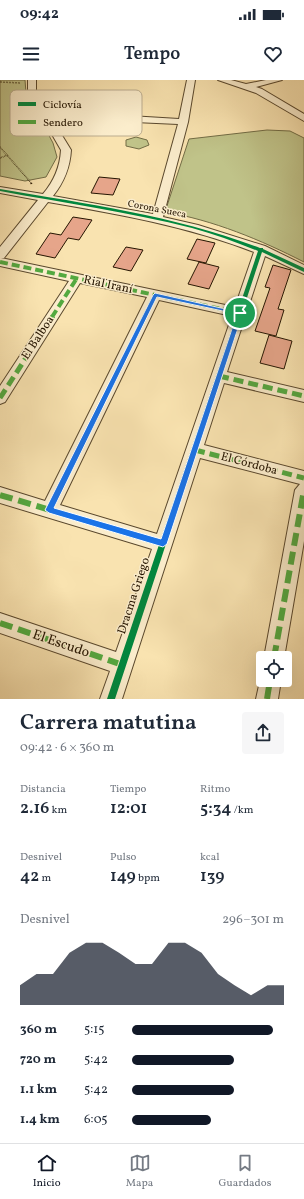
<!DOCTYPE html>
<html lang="es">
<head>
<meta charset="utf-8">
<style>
	:root { --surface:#fff; --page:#f6f6f7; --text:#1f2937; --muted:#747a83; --line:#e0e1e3; --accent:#111827 }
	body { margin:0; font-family:Vollkorn,serif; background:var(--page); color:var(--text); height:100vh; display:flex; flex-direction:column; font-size:15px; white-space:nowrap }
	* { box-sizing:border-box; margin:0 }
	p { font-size:13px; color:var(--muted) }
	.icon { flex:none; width:22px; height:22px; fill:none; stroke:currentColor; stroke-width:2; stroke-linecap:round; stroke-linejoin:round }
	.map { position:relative; height:619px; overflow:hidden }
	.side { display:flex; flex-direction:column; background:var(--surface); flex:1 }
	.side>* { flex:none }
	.tools { position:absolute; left:256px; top:571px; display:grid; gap:8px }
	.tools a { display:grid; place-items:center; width:36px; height:36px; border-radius:4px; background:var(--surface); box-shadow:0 4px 16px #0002; font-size:20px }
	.pin { position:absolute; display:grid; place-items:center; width:34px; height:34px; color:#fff; margin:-17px; border:2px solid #fff; border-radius:50%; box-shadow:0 1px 4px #0007 }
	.round { display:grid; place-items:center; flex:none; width:42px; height:42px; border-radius:4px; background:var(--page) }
	.head { display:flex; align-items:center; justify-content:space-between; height:68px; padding:0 20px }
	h1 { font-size:22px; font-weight:600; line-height:30px }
	.metrics { display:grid; grid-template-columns:repeat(3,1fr); gap:6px; height:68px; padding:4px 20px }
	.metrics div { display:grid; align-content:center }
	.metrics b { font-size:17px; font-weight:600 }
	.metrics small { font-size:11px; font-weight:400 }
	.metrics p { font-size:11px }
	.chart { height:112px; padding:8px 20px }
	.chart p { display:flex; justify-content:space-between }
	.chart svg { width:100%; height:72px; margin-top:4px; fill:var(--accent); opacity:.7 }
	ul { padding:0 20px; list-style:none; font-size:13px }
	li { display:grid; grid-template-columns:64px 48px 1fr; align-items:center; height:30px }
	li i { height:10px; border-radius:5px; background:var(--accent) }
	.status { display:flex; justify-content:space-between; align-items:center; height:28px; padding:0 20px; background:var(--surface); direction:ltr }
	.status svg { height:11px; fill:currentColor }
	header { display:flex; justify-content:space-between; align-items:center; height:52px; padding:0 20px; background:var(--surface); font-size:18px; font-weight:600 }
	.dock { display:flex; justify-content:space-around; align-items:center; height:56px; border-top:1px solid var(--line); background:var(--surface); font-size:11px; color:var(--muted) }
	.dock a { display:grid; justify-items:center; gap:2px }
	.dock .current { color:var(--accent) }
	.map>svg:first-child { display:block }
	.green { fill:#c0c389; stroke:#726c45 }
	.building { fill:#e6a58a; stroke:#251501 }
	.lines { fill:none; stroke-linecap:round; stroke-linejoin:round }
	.minor-casing { stroke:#5a482d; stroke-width:2 }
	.path-far1 { stroke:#251501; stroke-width:1.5; stroke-dasharray:0.5 1; stroke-linecap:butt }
	.path { stroke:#251501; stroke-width:2; stroke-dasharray:1 1.5; stroke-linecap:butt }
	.minor { fill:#fbedcc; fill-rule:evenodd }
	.quiet-far2 { stroke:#53a940; stroke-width:4; stroke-dasharray:8 4; stroke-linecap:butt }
	.quiet-far1 { stroke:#53a940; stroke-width:5; stroke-dasharray:10 5; stroke-linecap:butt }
	.quiet { stroke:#53a940; stroke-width:6; stroke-dasharray:13 6; stroke-linecap:butt }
	.cycleway-casing { stroke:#fbedcc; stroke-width:2 }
	.cycleway { fill:#00873e; fill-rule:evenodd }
	.route { fill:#1a73e8; stroke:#fff; fill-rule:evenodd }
	.labels { text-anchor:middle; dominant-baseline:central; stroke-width:3; stroke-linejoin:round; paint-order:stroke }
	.far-street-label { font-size:10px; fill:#251501; stroke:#fbedcc }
	.street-label { font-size:12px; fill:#251501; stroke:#fbedcc }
	.near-street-label { font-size:14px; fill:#251501; stroke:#fbedcc }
	.key { fill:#fbedcc; stroke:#bbac8f; stroke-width:1 }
	.key-label { font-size:11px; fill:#251501 }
</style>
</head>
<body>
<div class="status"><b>09:42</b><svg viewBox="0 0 49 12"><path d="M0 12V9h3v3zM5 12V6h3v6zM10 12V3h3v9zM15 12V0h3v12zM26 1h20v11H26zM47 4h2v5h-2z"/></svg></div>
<header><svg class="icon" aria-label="menu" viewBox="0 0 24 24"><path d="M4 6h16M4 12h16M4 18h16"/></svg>Tempo<svg class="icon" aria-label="heart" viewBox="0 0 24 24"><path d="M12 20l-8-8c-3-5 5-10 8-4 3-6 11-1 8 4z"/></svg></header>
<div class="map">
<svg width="304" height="619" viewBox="0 0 304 619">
	<rect width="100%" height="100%" fill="#f9e3b0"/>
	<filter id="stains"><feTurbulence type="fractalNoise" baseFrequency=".005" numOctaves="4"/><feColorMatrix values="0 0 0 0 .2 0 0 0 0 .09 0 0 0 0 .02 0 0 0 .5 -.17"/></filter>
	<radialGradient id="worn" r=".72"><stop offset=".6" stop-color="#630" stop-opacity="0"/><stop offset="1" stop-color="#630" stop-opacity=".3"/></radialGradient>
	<g class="green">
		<path d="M 0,0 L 25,0 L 26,13 L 53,63 L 57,77 L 46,97 L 25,101 L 0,96 Z"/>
		<path d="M 267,50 L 290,51 L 304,58 L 304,182 C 261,160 213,140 165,132 L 189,59 Z"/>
		<path d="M 136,57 L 147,60 L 149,65 L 139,69 L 126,66 L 126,60 Z"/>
	</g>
	<g class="building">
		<path d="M 99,97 L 120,99 L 113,115 L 91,113 Z"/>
		<path d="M 73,137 L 92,140 L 79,160 L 68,158 L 55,178 L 36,174 L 50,153 L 61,155 Z"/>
		<path d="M 197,159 L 215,163 L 206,183 L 187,179 Z"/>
		<path d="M 126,167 L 143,170 L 131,191 L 113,187 Z"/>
		<path d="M 199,182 L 219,187 L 209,209 L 188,204 Z"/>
		<path d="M 273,185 L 291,190 L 278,229 L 284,230 L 276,256 L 255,251 L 270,208 L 265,207 Z"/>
		<path d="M 269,255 L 292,261 L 284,289 L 260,283 Z"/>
	</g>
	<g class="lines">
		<g class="minor-casing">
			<g id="minor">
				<path d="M 28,0 L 36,0 L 36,13 L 71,70 C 70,88 64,102 53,116 L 153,134 L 178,44 L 113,41 L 108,38 L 113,35 L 179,39 L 187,0 L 195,0 L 188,42 L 163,137 L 198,145 L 265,166 L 304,185 L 304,194 L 265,176 L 227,292 L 304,310 L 304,322 L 224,303 L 204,365 L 304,391 L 304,461 L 284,578 L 264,578 L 295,410 L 300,404 L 200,378 L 122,619 L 100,619 L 110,591 L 0,553 L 0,533 L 116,572 L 152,469 L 0,423 L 0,407 L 45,421 L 147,217 L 80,203 L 5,322 L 0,324 L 0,306 L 69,201 L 0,186 L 0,167 L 38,120 L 0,113 L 0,107 L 43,114 C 54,101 60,87 61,70 L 28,13 ZM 48,122 C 118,134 187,146 254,172 L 235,227 L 1,178 L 4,178 ZM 159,220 L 232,236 L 157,454 L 60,425 Z"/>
				<path d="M 218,0 L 231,0 L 246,4 L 266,0 L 282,0 L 256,7 L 262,9 L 304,34 L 304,41 L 256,13 Z"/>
				<path d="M 262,592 L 263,600 L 281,600 L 278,619 L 256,619 Z"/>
			</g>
		</g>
		<g class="path-far1">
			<path d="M 0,2 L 21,3"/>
			<path d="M 0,67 L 32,104"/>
			<path d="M 0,78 L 8,75"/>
		</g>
		<path class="path" d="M 31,103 L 32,105"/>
		<use href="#minor" class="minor"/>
		<g class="quiet-far2">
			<path d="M 0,182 L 240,233"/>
			<path d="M 52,237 L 77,198"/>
			<path d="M 144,237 L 155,215"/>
		</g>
		<g class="quiet-far1">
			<path d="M 219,296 L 304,316"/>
			<path d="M 0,318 L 53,236"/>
			<path d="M 195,370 L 304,398"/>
			<path d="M 61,405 L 145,236"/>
		</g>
		<g class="quiet">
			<path d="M 0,415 L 163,464"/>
			<path d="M 49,430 L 62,404"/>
			<path d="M 0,543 L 123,585"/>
			<path d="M 274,578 L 304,410"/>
			<path d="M 267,619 L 270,600"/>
		</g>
		<g class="cycleway-casing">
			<path id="cycleway" d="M 0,109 C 88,124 176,136 260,168 L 263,168 L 263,169 L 304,188 L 304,192 L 262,172 L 115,619 L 107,619 L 258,171 C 236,162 214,154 192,148 C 129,132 64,123 0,111 Z"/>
		</g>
		<use href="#cycleway" class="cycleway"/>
	</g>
	<path class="route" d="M 155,213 L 243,233 L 167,464 L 163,467 L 49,433 L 45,430 L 153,215 ZM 157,217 L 237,234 L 161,459 L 54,428 Z"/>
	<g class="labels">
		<g class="far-street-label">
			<text transform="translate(157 129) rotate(11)">Corona Sueca</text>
		</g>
		<g class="street-label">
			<text transform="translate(108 205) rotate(12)">Rial Iraní</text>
			<text transform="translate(38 258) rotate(-57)">El Balboa</text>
			<text transform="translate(249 384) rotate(15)">El Córdoba</text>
			<text transform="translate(134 516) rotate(-72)">Dracma Griego</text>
		</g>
		<g class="near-street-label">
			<text transform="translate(61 564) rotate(19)">El Escudo</text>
		</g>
	</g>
	<rect x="10" y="10" width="132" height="46" rx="6" class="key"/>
	<rect x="18" y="22" width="18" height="4" fill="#00873e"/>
	<rect x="18" y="40" width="18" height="4" fill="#53a940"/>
	<g class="key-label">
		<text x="43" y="28">Ciclovía</text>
		<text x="43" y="46">Sendero</text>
	</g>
	<rect width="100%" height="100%" filter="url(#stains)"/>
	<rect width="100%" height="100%" fill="url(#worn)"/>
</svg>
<div class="tools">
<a><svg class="icon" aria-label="locate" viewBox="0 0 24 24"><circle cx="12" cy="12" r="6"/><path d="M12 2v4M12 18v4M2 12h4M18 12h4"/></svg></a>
</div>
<div class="pin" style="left:240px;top:233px;background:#1e9e55"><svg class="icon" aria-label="arrive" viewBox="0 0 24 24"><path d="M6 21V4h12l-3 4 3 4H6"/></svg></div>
</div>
<section class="side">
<div class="head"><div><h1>Carrera matutina</h1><p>09:42 · 6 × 360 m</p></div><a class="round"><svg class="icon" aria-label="share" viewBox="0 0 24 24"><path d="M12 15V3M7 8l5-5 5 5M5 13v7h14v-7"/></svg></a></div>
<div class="metrics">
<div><p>Distancia</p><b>2.16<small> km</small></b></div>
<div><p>Tiempo</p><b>12:01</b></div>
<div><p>Ritmo</p><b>5:34<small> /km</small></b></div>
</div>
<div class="metrics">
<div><p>Desnivel</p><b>42<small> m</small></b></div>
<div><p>Pulso</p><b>149<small> bpm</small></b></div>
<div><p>kcal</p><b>139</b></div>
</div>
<div class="chart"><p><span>Desnivel</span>296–301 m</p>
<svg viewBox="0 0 160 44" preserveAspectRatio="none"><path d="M0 44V32L10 25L20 25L30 12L40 6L50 6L60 12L70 19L80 19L90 6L100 6L110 12L120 25L130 32L140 38L150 32L160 32V44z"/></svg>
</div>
<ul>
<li><b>360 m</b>5:15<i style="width:93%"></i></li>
<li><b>720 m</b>5:42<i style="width:67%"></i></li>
<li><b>1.1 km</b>5:42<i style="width:67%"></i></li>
<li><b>1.4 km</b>6:05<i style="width:52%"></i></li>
</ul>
</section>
<nav class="dock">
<a class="current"><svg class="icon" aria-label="home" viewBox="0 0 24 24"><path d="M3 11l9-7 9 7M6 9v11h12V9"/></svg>Inicio</a>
<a><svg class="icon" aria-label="map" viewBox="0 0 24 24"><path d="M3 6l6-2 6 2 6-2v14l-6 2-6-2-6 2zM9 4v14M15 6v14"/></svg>Mapa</a>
<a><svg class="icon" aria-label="saved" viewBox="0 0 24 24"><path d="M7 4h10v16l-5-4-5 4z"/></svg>Guardados</a>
</nav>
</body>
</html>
